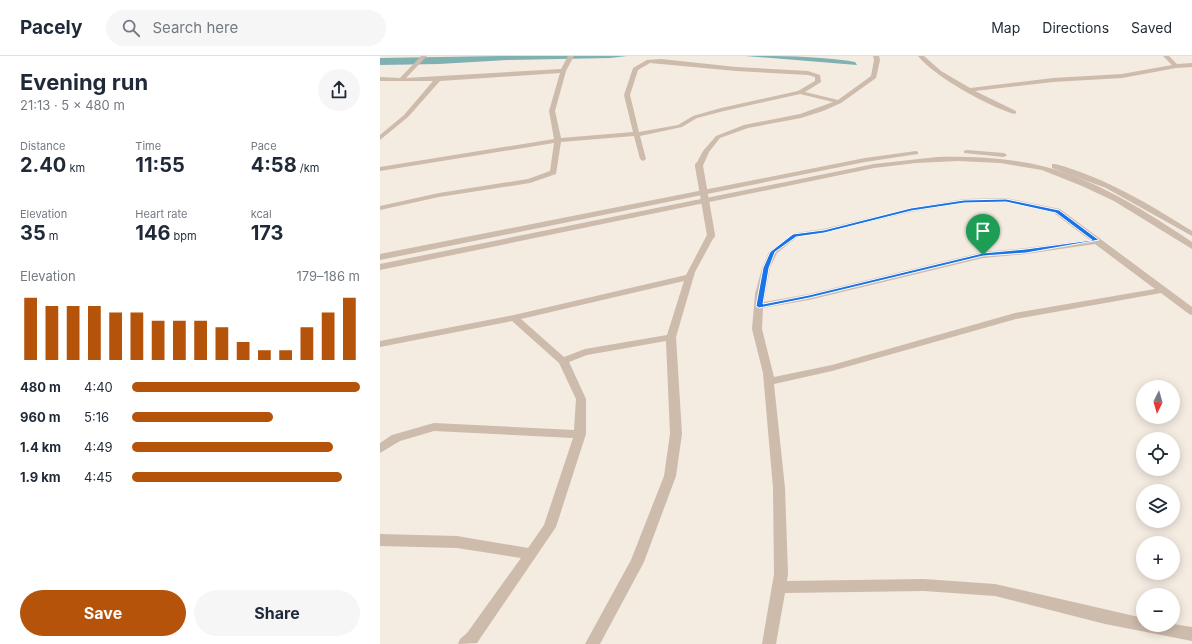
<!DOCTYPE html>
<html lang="en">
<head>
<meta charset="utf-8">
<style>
	:root { --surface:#fff; --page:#f6f6f7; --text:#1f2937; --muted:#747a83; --line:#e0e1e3; --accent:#b45309 }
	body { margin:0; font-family:Inter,sans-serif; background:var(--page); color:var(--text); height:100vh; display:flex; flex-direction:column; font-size:15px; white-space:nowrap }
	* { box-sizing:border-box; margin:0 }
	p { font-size:13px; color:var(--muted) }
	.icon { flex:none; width:22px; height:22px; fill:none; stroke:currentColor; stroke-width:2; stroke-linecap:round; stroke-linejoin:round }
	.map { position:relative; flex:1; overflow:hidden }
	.details { display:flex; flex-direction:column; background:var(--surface); width:380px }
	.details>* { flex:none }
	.needle { width:26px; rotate:185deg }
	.controls { position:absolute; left:756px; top:324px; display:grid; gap:8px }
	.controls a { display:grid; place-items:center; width:44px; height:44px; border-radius:50%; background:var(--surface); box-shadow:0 2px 10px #0003; font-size:20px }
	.pin { position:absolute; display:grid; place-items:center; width:34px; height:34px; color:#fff; margin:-41px -17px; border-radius:50% 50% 50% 0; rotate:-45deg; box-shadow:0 0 4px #0007 }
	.pin .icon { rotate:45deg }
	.round { display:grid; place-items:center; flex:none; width:42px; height:42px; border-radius:21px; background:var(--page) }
	.headline { display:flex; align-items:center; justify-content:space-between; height:68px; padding:0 20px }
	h1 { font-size:22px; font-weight:700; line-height:30px }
	.figures { display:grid; grid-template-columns:repeat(3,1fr); gap:6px; height:68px; padding:4px 20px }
	.figures div { display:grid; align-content:center }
	.figures b { font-size:20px; font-weight:700 }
	.figures small { font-size:11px; font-weight:400 }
	.figures p { font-size:11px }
	.chart { height:112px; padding:8px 20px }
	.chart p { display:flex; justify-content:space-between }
	.chart svg { width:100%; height:72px; margin-top:4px; stroke:var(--accent); stroke-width:6 }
	.cta { display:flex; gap:8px; margin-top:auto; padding:8px 20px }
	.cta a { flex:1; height:46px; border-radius:24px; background:var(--accent); color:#fff; font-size:16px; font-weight:700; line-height:46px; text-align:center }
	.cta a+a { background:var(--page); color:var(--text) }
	ul { padding:0 20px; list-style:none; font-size:13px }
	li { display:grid; grid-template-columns:64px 48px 1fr; align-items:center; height:30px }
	li i { height:10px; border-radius:5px; background:var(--accent) }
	header { display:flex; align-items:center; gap:24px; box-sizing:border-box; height:56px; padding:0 20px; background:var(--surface); border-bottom:1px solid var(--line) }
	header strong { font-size:19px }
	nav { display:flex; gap:22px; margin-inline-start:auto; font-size:14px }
	.search { width:280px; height:36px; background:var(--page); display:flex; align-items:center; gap:10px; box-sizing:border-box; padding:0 14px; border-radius:22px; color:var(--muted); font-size:15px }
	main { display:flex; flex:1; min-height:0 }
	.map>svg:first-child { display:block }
	.water { fill:#7fb0b2 }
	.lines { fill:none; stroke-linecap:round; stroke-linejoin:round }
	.minor { fill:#cdbbac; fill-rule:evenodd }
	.minor-bridge { stroke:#cdbbac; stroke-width:8 }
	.route { fill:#1a73e8; stroke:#fff; fill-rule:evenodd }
</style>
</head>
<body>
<header>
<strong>Pacely</strong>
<div class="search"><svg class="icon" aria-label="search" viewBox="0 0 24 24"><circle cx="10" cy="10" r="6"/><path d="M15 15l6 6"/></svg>Search here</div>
<nav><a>Map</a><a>Directions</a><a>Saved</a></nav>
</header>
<main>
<section class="details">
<div class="headline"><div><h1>Evening run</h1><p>21:13 · 5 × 480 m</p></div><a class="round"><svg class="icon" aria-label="share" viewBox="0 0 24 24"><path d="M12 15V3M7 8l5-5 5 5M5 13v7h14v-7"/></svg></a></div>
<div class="figures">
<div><p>Distance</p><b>2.40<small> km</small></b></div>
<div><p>Time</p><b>11:55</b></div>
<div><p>Pace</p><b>4:58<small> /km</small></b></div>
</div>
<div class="figures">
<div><p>Elevation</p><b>35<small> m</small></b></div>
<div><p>Heart rate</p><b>146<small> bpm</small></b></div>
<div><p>kcal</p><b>173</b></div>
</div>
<div class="chart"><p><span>Elevation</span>179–186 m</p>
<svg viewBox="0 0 160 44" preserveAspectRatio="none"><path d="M5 44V6M15 44V11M25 44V11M35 44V11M45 44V15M55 44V15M65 44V20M75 44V20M85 44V20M95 44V24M105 44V33M115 44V38M125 44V38M135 44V24M145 44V15M155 44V6"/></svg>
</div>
<ul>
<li><b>480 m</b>4:40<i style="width:100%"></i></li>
<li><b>960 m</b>5:16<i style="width:62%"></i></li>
<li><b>1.4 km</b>4:49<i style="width:88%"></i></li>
<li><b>1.9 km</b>4:45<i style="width:92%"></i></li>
</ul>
<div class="cta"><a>Save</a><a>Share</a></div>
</section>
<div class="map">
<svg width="812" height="588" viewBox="0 0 812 588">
	<rect width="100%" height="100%" fill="#f4ebe1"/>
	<g class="water">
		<path d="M 120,0 L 247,0 L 230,2 L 127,4 L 59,8 L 0,9 L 0,2 Z"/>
		<path d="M 365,0 C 401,0 440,0 475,6 L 477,9 Z"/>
	</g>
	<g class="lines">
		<g class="minor">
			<path d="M 41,0 L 47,0 L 26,22 L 181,13 L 188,0 L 194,0 L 186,15 L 175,55 L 181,82 L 253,76 L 244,39 L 253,12 L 267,4 L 281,3 L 356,11 L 428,15 L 440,19 L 441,26 L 425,36 L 458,44 L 491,20 L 494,4 L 493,0 L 499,0 L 500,4 L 496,22 L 461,47 L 443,55 L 421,62 L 368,72 L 340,82 L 329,96 L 322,112 L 316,112 L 315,110 L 323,95 L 336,80 L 364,69 L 420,58 L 453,46 L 420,38 L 344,55 L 317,62 L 302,71 L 260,80 L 266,103 L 263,105 L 260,103 L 254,80 L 181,86 L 176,118 L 150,127 L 59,141 L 0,154 L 0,150 L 59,137 L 148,123 L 170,115 L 174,87 L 0,115 L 0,111 L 174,83 L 169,55 L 180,17 L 60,25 L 28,61 L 0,84 L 0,79 L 24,59 L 53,25 L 0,25 L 0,21 L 20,22 ZM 270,7 L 356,15 L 428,19 L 435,21 L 435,25 L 418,35 L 341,52 L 313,60 L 298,69 L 259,76 L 250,39 L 258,14 Z"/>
			<path d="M 538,0 L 544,0 L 561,15 L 590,32 L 673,22 L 742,18 L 792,9 L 783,0 L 789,0 L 797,8 L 812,7 L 812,11 L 796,12 L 742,22 L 673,26 L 595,35 L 636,55 L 636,57 L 634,58 C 608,50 555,21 538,0 Z"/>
			<path d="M 586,94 L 624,97 L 627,99 L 624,101 L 584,97 L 584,95 Z"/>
			<path d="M 536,95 L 538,96 L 538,98 L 485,106 L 0,204 L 0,198 L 485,102 Z"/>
			<path d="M 557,101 C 594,100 630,102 666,111 C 719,125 767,156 812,186 L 812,193 L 734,145 L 702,130 L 662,114 L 620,107 L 578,105 L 536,107 L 494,112 L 0,214 L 0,208 L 494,108 Z"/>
			<path d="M 672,108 L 675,108 C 724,121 769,148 812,175 L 812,180 L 726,132 L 672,112 Z"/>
			<path d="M 626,142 L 680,153 L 812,251 L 812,259 L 809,258 L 781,237 L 636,263 L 452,315 L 394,328 L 405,432 L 408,518 L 407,525 L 544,523 L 615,528 L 763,562 L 763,569 L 793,569 L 793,568 L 812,571 L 812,585 L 725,568 L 615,540 L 544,535 L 405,537 L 396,588 L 382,588 L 394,518 L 393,432 L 383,317 L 372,273 L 375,238 L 382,212 L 389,196 L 415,177 L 443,173 L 531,152 L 584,143 ZM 626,146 L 674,157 L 710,184 L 646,192 L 603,196 L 429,238 L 384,246 L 390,212 L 397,197 L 417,181 L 443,177 L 531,156 L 584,147 ZM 715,188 L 775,233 L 635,257 L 452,309 L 394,321 L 382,273 L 383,252 L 429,244 L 603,202 L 646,198 Z"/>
			<path d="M 328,177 L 334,177 L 335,179 L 315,216 L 296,281 L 302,378 L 296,420 L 264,506 L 220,588 L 205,588 L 251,504 L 284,420 L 290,378 L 286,285 L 207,299 L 189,306 L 206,343 L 206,378 L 176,471 L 97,587 L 78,588 L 80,583 L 87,577 L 141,502 L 77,492 L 0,490 L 0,478 L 77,480 L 148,492 L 164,469 L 193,382 L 54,375 L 20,385 L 0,397 L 0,387 L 12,379 L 54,367 L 194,374 L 196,343 L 179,307 L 132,265 L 0,291 L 0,285 L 134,259 L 306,219 ZM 304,225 L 287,279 L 205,293 L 184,301 L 141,263 Z"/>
		</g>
		<path class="minor-bridge" d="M 319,110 L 331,179"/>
	</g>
	<path class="route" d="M 626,143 L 679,154 L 719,184 L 646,197 L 603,200 L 429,242 L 379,252 L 376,250 L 383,212 L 390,196 L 413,178 L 444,174 L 531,152 L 584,144 ZM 626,146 L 676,157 L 712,184 L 646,193 L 603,197 L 429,239 L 383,248 L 389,212 L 395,196 L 416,181 L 444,177 L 531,155 L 584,147 Z"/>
</svg>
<div class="controls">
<a><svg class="needle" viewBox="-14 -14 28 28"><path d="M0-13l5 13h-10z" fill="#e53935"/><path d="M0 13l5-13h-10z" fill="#747a83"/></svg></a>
<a><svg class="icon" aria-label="locate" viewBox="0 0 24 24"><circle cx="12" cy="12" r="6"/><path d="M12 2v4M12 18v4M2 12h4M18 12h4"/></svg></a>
<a><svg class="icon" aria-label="layers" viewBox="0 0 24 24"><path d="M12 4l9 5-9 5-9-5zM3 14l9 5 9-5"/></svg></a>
<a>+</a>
<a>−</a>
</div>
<div class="pin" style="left:603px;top:199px;background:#1e9e55"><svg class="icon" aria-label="arrive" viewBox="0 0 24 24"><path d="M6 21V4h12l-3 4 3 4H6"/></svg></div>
</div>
</main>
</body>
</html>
